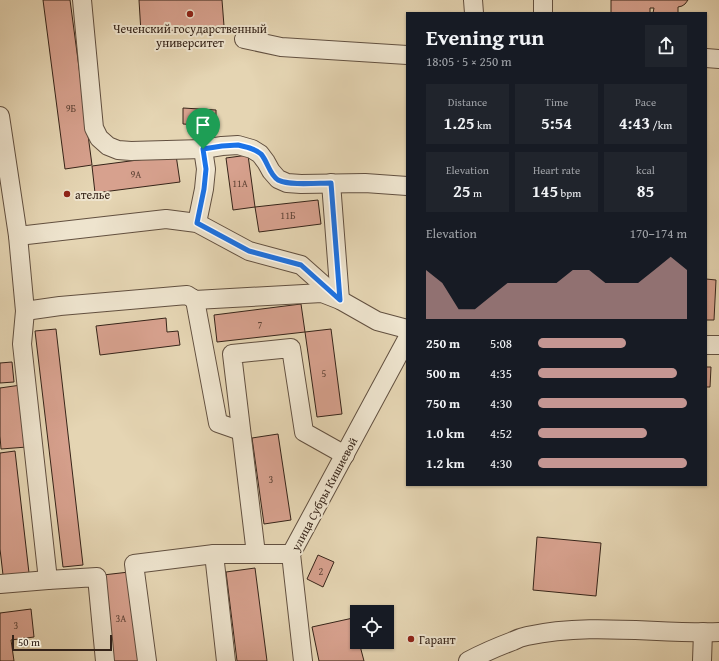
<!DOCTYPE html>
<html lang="en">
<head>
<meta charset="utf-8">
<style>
	:root { --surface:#171b24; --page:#20242c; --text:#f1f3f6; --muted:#9ea1a6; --accent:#c59692 }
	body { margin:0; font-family:"Gentium Book Plus",serif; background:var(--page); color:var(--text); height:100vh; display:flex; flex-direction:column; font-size:15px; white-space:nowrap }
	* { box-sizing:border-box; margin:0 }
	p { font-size:13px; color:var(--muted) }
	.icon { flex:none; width:22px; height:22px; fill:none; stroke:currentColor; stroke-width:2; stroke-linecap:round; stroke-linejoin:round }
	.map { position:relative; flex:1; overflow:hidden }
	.side { position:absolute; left:406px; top:12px; width:301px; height:474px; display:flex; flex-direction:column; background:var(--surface); border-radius:0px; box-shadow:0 1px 3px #0004 }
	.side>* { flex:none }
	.controls { position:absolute; left:350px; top:605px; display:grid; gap:8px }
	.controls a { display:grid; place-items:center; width:44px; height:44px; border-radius:0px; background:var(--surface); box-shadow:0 1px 3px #0004; font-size:20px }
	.scale { position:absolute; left:12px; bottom:10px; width:100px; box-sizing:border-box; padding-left:4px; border:2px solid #362419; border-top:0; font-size:11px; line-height:14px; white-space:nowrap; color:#362419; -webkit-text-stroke:3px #eee4ce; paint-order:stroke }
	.pin { position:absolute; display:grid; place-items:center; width:34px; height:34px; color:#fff; margin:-41px -17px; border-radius:50% 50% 50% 0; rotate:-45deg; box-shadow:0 0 4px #0007 }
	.pin .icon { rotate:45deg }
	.round { display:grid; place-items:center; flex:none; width:42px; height:42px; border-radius:0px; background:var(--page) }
	.head { display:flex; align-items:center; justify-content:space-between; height:68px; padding:0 20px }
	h1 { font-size:22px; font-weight:600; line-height:30px }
	.figures { display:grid; grid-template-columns:repeat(3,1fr); gap:6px; height:68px; padding:4px 20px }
	.figures div { display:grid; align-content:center; border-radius:0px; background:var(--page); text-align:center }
	.figures b { font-size:17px; font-weight:600 }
	.figures small { font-size:11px; font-weight:400 }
	.figures p { font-size:11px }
	.chart { height:112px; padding:8px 20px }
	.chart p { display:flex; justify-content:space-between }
	.chart svg { width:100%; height:72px; margin-top:4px; fill:var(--accent); opacity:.7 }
	ul { padding:0 20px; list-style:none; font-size:13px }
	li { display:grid; grid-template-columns:64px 48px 1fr; align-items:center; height:30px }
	li i { height:10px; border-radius:5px; background:var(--accent) }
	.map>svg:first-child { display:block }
	.building { fill:#d7a18e; stroke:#362419 }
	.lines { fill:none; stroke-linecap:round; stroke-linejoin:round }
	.minor-casing { stroke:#625040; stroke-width:20 }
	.minor { stroke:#eee4ce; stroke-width:18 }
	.route-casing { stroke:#fff; stroke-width:8 }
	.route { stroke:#1a73e8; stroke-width:5 }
	.poi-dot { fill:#8f2418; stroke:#eee4ce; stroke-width:1.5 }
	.labels { text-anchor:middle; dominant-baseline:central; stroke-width:4; stroke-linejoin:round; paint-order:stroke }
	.number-label { font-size:10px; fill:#5e4336 }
	.poi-label { font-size:12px; fill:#362419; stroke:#eee4ce; text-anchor:start }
	.street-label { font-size:12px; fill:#362419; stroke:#eee4ce }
</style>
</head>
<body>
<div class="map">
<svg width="719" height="661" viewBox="0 0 719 661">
	<rect width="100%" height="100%" fill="#e5d5b3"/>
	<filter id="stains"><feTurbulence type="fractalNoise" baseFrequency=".005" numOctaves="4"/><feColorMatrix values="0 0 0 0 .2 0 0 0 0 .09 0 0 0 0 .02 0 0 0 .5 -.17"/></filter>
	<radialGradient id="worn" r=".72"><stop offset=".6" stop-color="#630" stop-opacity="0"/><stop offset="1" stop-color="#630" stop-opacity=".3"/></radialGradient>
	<g class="building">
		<path d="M 43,0 L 70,0 L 92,165 L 65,169 Z"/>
		<path d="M 139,0 L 222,0 L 224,26 L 141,33 Z"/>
		<path d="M 611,0 L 688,0 L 685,4 L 682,6 L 678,7 L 678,13 L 653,13 L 654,8 L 650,8 L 650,13 L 611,13 Z"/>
		<path d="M 183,108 L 216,110 L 216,126 L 183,124 Z"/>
		<path d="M 176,155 L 180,182 L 95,193 L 92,166 Z"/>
		<path d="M 248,155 L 255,207 L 233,210 L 226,158 Z"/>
		<path d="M 318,200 L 321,224 L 259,232 L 255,207 Z"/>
		<path d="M 706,279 L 716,280 L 714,320 L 706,320 Z"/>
		<path d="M 301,304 L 305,332 L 217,342 L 214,315 Z"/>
		<path d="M 166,318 L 167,332 L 178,331 L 180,345 L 100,355 L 96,326 Z"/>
		<path d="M 56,329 L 83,565 L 63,567 L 35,331 Z"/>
		<path d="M 331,329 L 342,414 L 317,417 L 305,332 Z"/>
		<path d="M 12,362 L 14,382 L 0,383 L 0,363 Z"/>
		<path d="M 706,367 L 711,367 L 710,387 L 706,387 Z"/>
		<path d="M 21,385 L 27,447 L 1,449 L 0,436 L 0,388 Z"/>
		<path d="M 278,434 L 291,520 L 264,524 L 252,438 Z"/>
		<path d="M 15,451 L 29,573 L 3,575 L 0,549 L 0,453 Z"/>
		<path d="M 537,537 L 601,543 L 596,596 L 533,590 Z"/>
		<path d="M 318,555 L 334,562 L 323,587 L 307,579 Z"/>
		<path d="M 255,568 L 267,661 L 237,661 L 226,572 Z"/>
		<path d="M 129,572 L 139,661 L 113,661 L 103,575 Z"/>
		<path d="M 31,609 L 34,637 L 11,640 L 14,661 L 0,661 L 0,613 Z"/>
		<path d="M 353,618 L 357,634 L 357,642 L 359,642 L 364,661 L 319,661 L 312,627 Z"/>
	</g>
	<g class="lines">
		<g class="minor-casing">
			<g id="minor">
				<path d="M 82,0 L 94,128 L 99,138 L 108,146 L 118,150 L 131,151 L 203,149 L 222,146 L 238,145 L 252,149 L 260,154 L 266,162 L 271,171 L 278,179 L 287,183 L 301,184 L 365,183 L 407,186"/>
				<path d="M 473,0 L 474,13"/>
				<path d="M 543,13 L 543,0"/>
				<path d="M 244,39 L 281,47 L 407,55"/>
				<path d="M 706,58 L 719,59"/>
				<path d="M 0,116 L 18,236 L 25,311 L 22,344 L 48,580 L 97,577 L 105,661"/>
				<path d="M 331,183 L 340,300"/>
				<path d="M 197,223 L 204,189 L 206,169 L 203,149"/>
				<path d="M 18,236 L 166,219 L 197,223 L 249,251 L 301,265 L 337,297"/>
				<path d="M 195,300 L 218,423 L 241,431"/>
				<path d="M 25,311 L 60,306 L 187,295 L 195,300 L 322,293 L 340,300 L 377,321 L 407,329"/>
				<path d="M 706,345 L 719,345"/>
				<path d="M 256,554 L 232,354 L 291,348 L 304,432 L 345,455"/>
				<path d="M 0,584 L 48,580"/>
				<path d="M 147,661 L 134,564 L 214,554"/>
				<path d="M 226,661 L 214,554 L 291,554"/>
				<path d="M 303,661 L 291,554 L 407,339"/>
				<path d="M 468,661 C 483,653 497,647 513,641 C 517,639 522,637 527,636 C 591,622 655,634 719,632"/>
				<path d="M 702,661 L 703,632"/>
			</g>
		</g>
		<use href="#minor" class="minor"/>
	</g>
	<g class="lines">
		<g class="route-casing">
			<path id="route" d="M 238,145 C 245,147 255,148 261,154 C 268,162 269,174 278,180 C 290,186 318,183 331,183 L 340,300 L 301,265 L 249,251 L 197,223 L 204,189 L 206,169 L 203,149 L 222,146 Z"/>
		</g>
		<use href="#route" class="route"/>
	</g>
	<g class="poi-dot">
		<circle cx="190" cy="14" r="4"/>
		<circle cx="67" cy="194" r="4"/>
		<circle cx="411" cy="639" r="4"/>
	</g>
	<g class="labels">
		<g class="number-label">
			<text x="71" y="108">9Б</text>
			<text x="136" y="174">9А</text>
			<text x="240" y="183">11А</text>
			<text x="288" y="215">11Б</text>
			<text x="260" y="324">7</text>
			<text x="324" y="373">5</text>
			<text x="271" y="479">3</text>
			<text x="321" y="571">2</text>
			<text x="121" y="618">3А</text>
			<text x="16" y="625">3</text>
		</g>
		<g class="poi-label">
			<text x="190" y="28" text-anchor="middle">Чеченский государственный<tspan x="190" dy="14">университет</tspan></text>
			<text x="75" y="194">ателье</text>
			<text x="419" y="639">Гарант</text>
		</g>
		<g class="street-label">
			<text transform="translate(324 494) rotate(-62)">улица Субры Кишиевой</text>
		</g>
	</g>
	<rect width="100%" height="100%" filter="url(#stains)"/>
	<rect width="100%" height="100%" fill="url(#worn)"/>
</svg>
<div class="controls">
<a><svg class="icon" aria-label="locate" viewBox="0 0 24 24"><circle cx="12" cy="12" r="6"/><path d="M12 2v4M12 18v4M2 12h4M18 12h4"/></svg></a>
</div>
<div class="scale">50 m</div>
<div class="pin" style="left:203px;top:149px;background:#1e9e55"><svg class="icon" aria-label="arrive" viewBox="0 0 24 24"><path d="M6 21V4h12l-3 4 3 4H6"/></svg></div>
<section class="side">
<div class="head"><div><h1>Evening run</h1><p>18:05 · 5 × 250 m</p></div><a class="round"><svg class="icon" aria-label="share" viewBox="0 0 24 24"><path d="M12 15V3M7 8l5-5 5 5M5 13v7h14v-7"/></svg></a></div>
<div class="figures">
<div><p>Distance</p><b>1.25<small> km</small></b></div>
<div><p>Time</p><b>5:54</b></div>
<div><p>Pace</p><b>4:43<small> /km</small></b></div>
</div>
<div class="figures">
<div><p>Elevation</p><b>25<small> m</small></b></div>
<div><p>Heart rate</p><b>145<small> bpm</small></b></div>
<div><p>kcal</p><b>85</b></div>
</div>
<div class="chart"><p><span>Elevation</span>170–174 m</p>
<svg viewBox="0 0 160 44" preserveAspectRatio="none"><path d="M0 44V14L10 22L20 38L30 38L40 30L50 22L60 22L70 22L80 22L90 14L100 14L110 22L120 22L130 22L140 14L150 6L160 14V44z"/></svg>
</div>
<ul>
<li><b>250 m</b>5:08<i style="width:59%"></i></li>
<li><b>500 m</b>4:35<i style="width:93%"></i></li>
<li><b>750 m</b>4:30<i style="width:100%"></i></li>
<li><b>1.0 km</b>4:52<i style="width:73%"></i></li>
<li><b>1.2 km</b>4:30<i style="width:100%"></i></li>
</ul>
</section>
</div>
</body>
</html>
